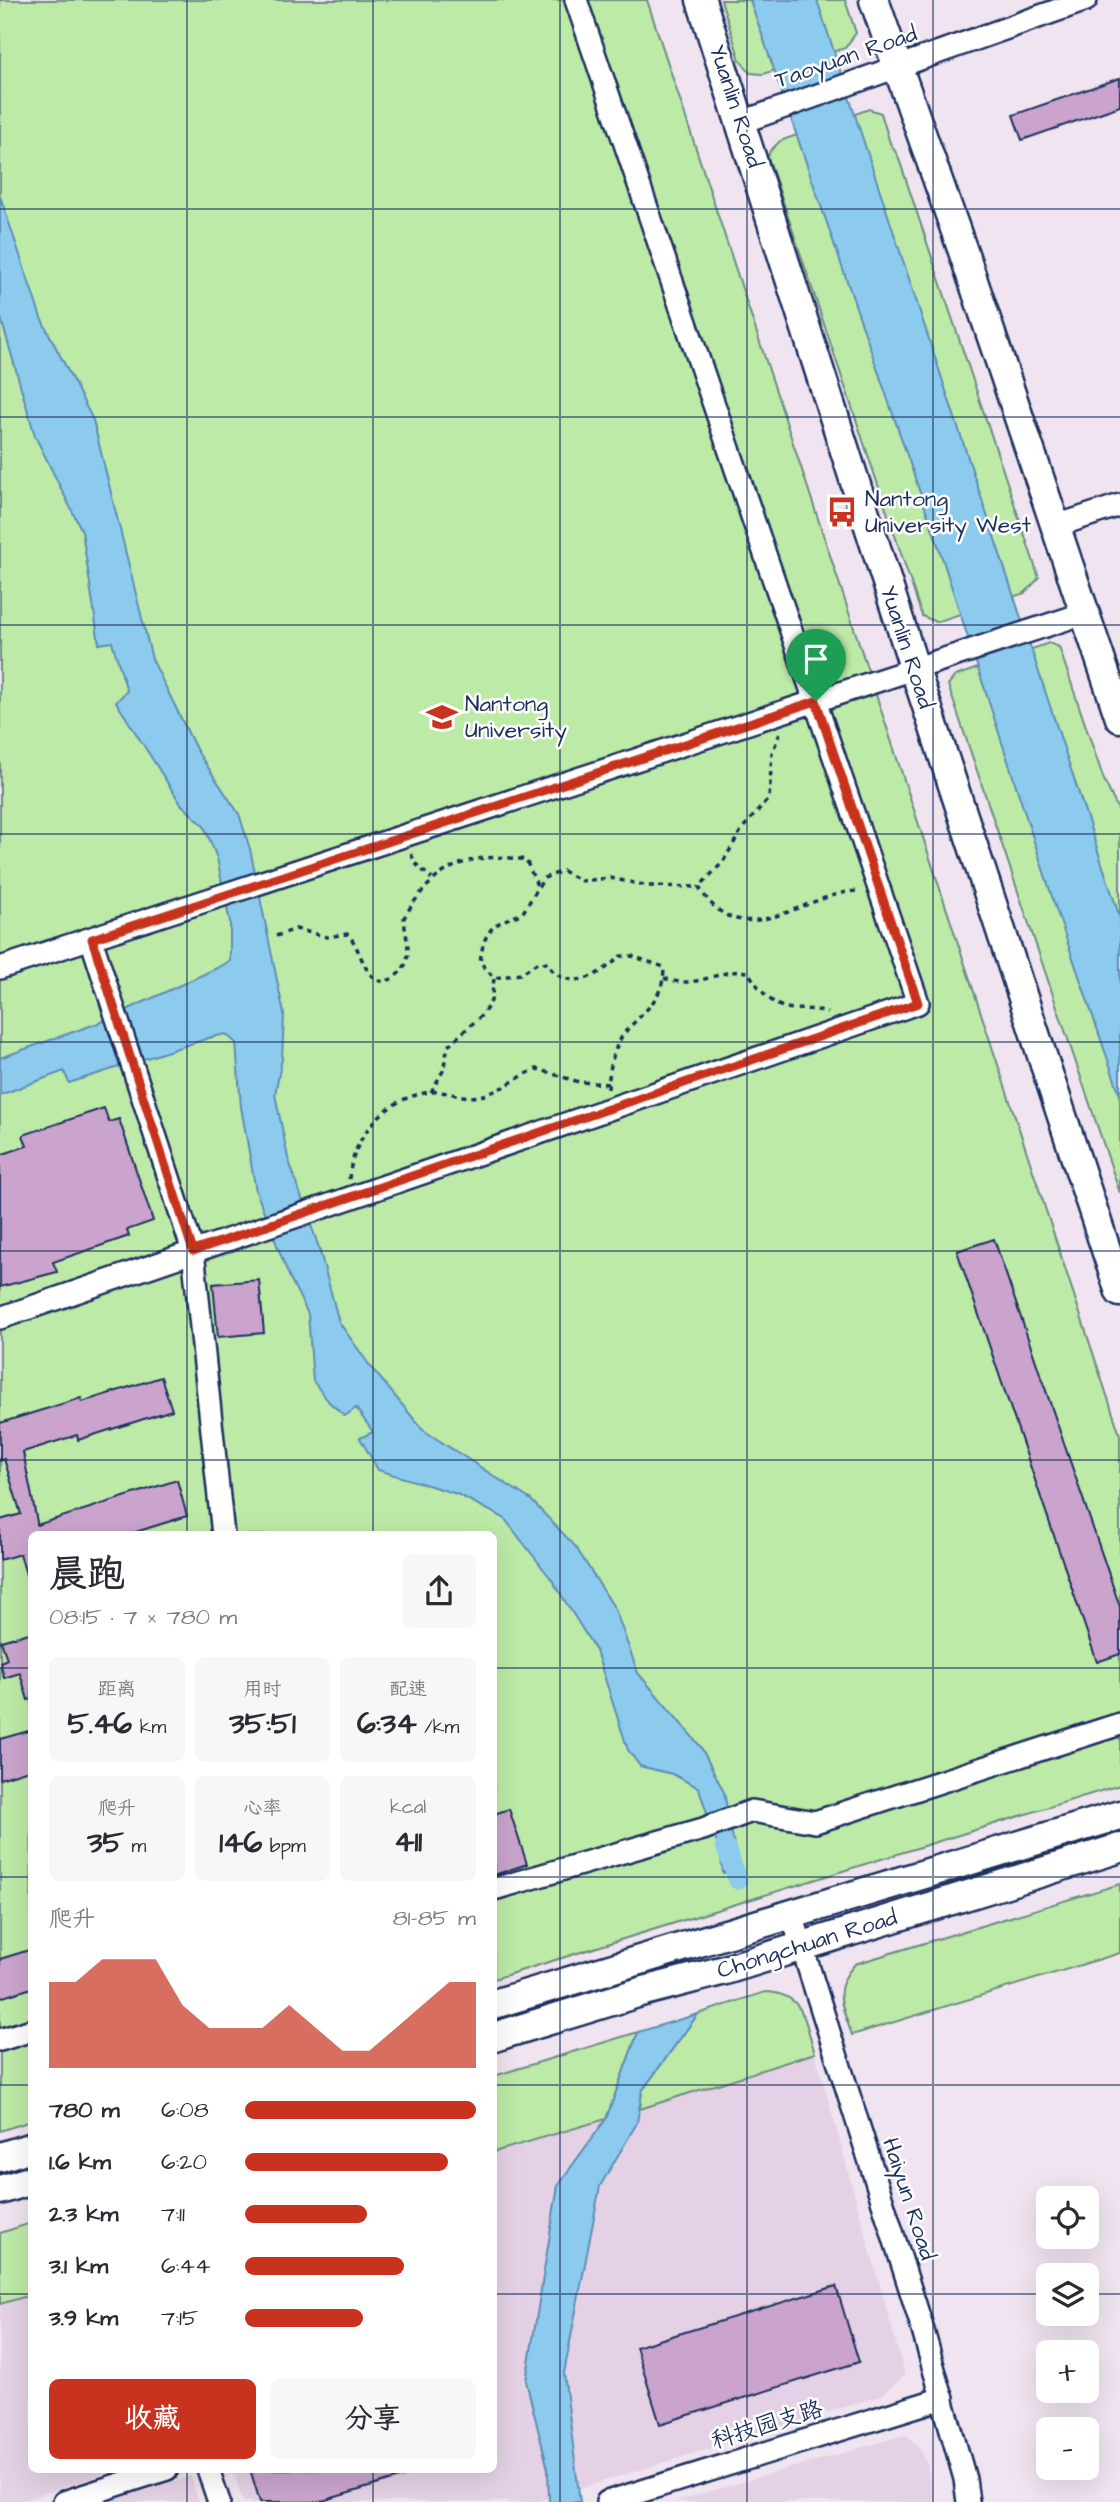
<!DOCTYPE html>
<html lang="zh">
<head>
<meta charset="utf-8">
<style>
	:root { --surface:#fff; --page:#f7f7f7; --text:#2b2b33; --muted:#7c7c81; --accent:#c8321e }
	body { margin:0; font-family:"Architects Daughter","LXGW WenKai TC",sans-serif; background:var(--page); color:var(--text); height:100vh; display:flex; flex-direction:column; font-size:26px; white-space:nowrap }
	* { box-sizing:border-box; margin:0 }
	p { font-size:23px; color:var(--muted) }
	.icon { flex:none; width:38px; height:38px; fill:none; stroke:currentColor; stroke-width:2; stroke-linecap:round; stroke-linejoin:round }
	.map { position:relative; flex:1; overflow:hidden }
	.side { position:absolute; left:28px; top:1531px; width:469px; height:942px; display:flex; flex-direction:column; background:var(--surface); border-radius:10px; box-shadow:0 7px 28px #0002 }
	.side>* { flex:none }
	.fabs { position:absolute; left:1036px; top:2186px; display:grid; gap:14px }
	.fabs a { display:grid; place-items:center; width:63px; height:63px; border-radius:10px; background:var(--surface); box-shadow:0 7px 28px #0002; font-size:35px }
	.pin { position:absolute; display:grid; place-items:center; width:60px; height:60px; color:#fff; margin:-72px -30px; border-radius:50% 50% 50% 0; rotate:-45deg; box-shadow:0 0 7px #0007 }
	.pin .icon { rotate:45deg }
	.round { display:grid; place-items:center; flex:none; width:74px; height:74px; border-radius:10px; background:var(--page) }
	.head { display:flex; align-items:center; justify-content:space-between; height:119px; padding:0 21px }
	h1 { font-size:38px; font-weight:800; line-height:52px }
	.stats { display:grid; grid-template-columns:repeat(3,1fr); gap:10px; height:119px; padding:7px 21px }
	.stats div { display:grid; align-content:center; border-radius:10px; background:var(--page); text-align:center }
	.stats b { font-size:30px; font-weight:800 }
	.stats small { font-size:19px; font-weight:400 }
	.stats p { font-size:19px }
	.chart { height:196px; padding:14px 21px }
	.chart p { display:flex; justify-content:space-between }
	.chart svg { width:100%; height:126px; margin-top:7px; fill:var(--accent); opacity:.7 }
	.primary-button { display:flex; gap:14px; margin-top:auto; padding:14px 21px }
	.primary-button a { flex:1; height:80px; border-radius:10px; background:var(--accent); color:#fff; font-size:28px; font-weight:800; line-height:80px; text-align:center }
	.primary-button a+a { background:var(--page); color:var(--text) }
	ul { padding:0 21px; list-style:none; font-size:23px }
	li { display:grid; grid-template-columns:112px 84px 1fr; align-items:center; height:52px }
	li i { height:18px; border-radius:9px; background:var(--accent) }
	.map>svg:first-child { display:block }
	.built { fill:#e4d1e5 }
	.green { fill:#bdeaa7; stroke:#6c8c82; stroke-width:2 }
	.water { fill:#8dcbee; stroke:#5f8db4; stroke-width:2 }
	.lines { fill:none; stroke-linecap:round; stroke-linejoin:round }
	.canal { stroke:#8dcbee; stroke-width:19 }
	.building { fill:#caa4cc; stroke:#1b2f5e; stroke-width:2 }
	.minor-casing { stroke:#1b2f5e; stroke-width:26 }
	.major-casing { stroke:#1b2f5e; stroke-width:33 }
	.path { stroke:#1b2f5e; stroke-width:3.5; stroke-dasharray:5 5; stroke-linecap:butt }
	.minor { stroke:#fff; stroke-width:21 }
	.major { stroke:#fff; stroke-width:28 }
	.route-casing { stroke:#fff; stroke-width:14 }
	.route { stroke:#c8321e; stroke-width:9 }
	.grid { fill:none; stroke:#1b2f5e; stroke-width:2; stroke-opacity:0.55 }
	.labels { text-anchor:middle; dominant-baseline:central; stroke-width:5; stroke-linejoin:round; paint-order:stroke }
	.street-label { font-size:23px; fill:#1b2f5e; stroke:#fff }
	.poi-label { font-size:23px; fill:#1b2f5e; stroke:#fff; text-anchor:start }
</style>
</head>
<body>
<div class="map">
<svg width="1120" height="2502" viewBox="0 0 1120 2502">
	<rect width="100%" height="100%" fill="#efe4f0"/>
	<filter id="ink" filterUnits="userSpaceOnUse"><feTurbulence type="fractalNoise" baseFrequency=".0143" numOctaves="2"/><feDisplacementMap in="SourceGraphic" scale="14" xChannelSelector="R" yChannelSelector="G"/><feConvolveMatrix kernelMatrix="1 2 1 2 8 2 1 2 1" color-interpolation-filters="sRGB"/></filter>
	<g filter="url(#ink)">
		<g class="built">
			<path d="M 815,2053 L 905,2375 L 880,2396 L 536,2502 L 243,2502 L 233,2469 L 494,2469 L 494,2152 Z"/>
			<path d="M 31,2295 L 32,2469 L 119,2469 L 18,2502 L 0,2502 L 0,2304 Z"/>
			<path d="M 905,2435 L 918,2445 L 927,2463 L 934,2502 L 674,2502 Z"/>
			<path d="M 191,2476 L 199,2502 L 108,2502 Z"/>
		</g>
		<g class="green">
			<path d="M 0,0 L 647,0 L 1120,1435 L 1120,1785 L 494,1979 L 494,1535 L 32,1535 L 31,2121 L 0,2131 Z"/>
			<path d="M 721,0 L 845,0 L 856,33 L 845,48 L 763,74 L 750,73 L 740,60 Z"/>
			<path d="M 869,109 L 881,113 L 890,143 L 898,156 L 1039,578 L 1025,593 L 936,622 L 922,616 L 768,157 L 770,151 L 780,141 Z"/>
			<path d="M 1049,643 L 1059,647 L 1104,780 L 1120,814 L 1120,1193 L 948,685 L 955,676 Z"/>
			<path d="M 1120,1884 L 1120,1953 L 852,2035 C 842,2005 831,1990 855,1964 Z"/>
			<path d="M 765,1992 C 805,1993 804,2021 815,2053 L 640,2109 L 642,2091 L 698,2014 Z"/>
			<path d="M 638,2032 L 606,2119 L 494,2152 L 494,2076 Z"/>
			<path d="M 31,2223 L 31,2295 L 0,2304 L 0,2233 Z"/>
		</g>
		<g class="water">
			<path d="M 750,0 L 817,0 L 1120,918 L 1120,1095 L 1056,909 L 937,542 Z"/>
			<path d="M 0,196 L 41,318 L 93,420 L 152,659 L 197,751 L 239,814 L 250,849 L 284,1014 L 282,1059 L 275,1094 L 288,1158 L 319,1248 L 339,1322 L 370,1366 L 423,1430 L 531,1500 L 575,1546 L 615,1609 L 638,1673 L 701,1747 L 724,1792 L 734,1845 L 736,1870 L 723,1873 C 720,1845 707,1816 699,1788 L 672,1774 L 640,1766 L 628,1750 L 596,1651 L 552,1580 L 504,1518 L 457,1494 L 378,1470 L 360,1438 L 373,1432 L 356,1408 L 345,1416 L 329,1402 L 313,1381 L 308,1314 L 289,1276 L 256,1191 L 241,1107 L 236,1043 L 226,1034 L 212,1037 L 69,1083 L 64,1071 L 0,1095 L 0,1058 L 101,1022 L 219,967 L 230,961 L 230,922 L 217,858 L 204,826 L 181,804 L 116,702 L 127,691 L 112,642 L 99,644 L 82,531 L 35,436 L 0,315 Z"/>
			<path d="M 698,2014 L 642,2091 L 637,2123 L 600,2186 L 564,2373 L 580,2502 L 549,2502 L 548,2469 L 526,2381 L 558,2185 L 606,2119 L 638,2032 Z"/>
		</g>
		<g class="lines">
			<path class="canal" d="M 725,1846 L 738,1880"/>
		</g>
		<g class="building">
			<path d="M 1120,78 L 1120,106 L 1022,140 L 1013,115 Z"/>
			<path d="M 104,1108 L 109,1122 L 119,1119 L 153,1221 L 127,1230 L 129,1236 L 53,1262 L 57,1272 L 0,1287 L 0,1155 L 27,1146 L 23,1135 Z"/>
			<path d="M 994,1239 L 1120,1607 L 1120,1654 L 1097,1662 L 957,1251 Z"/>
			<path d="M 259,1280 L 264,1333 L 218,1337 L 213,1284 Z"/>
			<path d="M 161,1377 L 172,1410 L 78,1440 L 77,1435 L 23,1452 L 37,1522 L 37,1525 L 177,1480 L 187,1516 L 126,1535 L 32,1535 L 32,1580 L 28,1581 L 20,1554 L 0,1560 L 0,1520 L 21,1514 L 4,1459 L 0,1461 L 0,1423 L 81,1398 L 82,1402 Z"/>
			<path d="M 32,1632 L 32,1699 L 28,1700 L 20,1673 L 4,1678 L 0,1662 L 7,1659 L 1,1641 Z"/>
			<path d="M 32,1730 L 32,1769 L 0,1779 L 0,1739 Z"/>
			<path d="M 509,1809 L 527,1864 L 494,1875 L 494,1814 Z"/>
			<path d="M 32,1949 L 32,1988 L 0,1998 L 0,1959 Z"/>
			<path d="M 836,2286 L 859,2362 L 660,2424 L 636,2347 Z"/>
			<path d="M 250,2469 L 415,2469 L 416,2473 L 319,2502 L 260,2502 Z"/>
		</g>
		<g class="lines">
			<g class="minor-casing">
				<g id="minor">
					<path d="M 742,122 L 1086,0"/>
					<path d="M 1056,526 L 1120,505"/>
					<path d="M 91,939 L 193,1251 L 223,1535"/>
					<path d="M 0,968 L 1085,613"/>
					<path d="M 0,1318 L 918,1003 L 576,0"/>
					<path d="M 494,1889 L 703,1829 L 752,1811 L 815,1822 L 1120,1724"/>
					<path d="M 792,1915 L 920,2320 L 965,2479 L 968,2502"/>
					<path d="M 0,2040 L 32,2030"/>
					<path d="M 208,2469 L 219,2502"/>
					<path d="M 64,2502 L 167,2469"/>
					<path d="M 607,2502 L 943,2398"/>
				</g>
			</g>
			<g class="major-casing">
				<g id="major">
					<path d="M 701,0 L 915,670 L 1120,1292"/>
					<path d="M 874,0 L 965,257 L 1120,718"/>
					<path d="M 494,2004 L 1120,1815"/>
					<path d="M 494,2037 L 644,1991 L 725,1970 L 1120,1848"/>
					<path d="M 0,2157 L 32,2147"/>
					<path d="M 0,2190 L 32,2180"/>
				</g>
			</g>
			<g class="path">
				<path d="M 780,733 L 772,753 L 769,798 L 742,829 L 723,862 L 699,887 C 742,960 804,891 860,891"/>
				<path d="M 411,854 L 416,864 L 432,879"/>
				<path d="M 276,936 L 296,929 L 327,937 L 347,934 C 362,944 366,1000 397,975 C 416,959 405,939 404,918 C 432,868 469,850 526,860 L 538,888"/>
				<path d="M 664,978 C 698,991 716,968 748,972 C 755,983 769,1003 783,1007 C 798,1012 812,1006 827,1013"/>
				<path d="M 608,1089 C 609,1071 613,1046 626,1031 C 645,1010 664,999 664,967 L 632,956 L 621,956 C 598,977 568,994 546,963 L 537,963 L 520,974 L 494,978 L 480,962 C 484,931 491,923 522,914 L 544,878 L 563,871 L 581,881 L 610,878 L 649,886 L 699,887"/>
				<path d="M 431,1092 L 443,1071 L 448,1046 L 483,1014 L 491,1001 L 494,979"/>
				<path d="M 349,1179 C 353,1135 386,1097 431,1092 C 449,1090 465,1101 484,1095 C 502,1090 519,1076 537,1069 L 579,1082 L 609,1084"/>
			</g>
			<use href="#minor" class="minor"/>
			<use href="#major" class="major"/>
		</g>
	</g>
	<g class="lines" filter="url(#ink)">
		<g class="route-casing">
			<path id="route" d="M 816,701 L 918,1003 L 193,1251 L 92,939 Z"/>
		</g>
		<use href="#route" class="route"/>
	</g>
	<path class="grid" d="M 187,0 L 187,1535M 373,0 L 373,1535M 560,0 L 560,2502M 747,0 L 747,2502M 933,0 L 933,2502M 0,209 L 1120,209M 0,417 L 1120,417M 0,625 L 1120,625M 0,834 L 1120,834M 0,1042 L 1120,1042M 0,1251 L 1120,1251M 0,1460 L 1120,1460M 0,1668 L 32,1668M 494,1668 L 1120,1668M 0,1877 L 32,1877M 494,1877 L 1120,1877M 0,2085 L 32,2085M 494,2085 L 1120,2085M 0,2294 L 32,2294M 494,2294 L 1048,2294M 1087,2294 L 1120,2294M 187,2469 L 187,2502M 373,2469 L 373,2502"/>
	<defs>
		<g id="bus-bare" transform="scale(2.415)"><path d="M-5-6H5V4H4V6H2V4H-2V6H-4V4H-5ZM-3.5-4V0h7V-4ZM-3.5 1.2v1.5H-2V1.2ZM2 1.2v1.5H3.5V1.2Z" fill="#c8321e" stroke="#fff" stroke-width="2.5" paint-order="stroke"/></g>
		<g id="university-bare" transform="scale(2.415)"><path d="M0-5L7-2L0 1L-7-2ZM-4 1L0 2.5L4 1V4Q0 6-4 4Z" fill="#c8321e" stroke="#fff" stroke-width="2.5" paint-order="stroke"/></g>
	</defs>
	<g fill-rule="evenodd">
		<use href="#bus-bare" x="842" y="512"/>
		<use href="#university-bare" x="442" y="717"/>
	</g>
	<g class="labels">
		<g class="street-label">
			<text transform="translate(846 57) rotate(-19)">Taoyuan Road</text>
			<text transform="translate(736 106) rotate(72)">Yuanlin Road</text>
			<text transform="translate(907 647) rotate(72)">Yuanlin Road</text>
			<text transform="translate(807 1944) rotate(-17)">Chongchuan Road</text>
			<text transform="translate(909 2199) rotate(72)">Haiyun Road</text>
			<text transform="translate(767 2425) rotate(-17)">科技园支路</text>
		</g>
		<g class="poi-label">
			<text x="865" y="499">Nantong<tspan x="865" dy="26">University West</tspan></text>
			<text x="465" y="704">Nantong<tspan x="465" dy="26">University</tspan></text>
		</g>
	</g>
</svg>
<div class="fabs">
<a><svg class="icon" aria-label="locate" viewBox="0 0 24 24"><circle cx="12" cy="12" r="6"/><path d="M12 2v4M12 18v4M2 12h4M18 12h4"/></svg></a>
<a><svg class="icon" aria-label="layers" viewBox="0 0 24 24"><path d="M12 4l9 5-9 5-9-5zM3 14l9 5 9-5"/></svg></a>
<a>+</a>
<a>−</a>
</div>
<div class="pin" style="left:816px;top:701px;background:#1e9e55"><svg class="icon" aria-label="arrive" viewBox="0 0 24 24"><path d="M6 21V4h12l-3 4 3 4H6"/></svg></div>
<section class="side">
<div class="head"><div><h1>晨跑</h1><p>08:15 · 7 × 780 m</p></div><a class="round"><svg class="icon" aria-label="share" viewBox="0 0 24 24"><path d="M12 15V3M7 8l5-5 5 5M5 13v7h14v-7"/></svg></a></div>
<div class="stats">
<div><p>距离</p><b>5.46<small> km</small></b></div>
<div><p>用时</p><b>35:51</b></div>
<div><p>配速</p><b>6:34<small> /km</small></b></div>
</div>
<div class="stats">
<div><p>爬升</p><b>35<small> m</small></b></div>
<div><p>心率</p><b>146<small> bpm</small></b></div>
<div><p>kcal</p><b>411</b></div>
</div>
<div class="chart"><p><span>爬升</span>81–85 m</p>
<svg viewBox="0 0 160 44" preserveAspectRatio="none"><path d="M0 44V14L10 14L20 6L30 6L40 6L50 22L60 30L70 30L80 30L90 22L100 30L110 38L120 38L130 30L140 22L150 14L160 14V44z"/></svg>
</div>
<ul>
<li><b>780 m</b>6:08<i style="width:100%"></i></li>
<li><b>1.6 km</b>6:20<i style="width:88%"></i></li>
<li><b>2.3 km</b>7:11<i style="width:53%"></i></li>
<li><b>3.1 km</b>6:44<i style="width:69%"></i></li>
<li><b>3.9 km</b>7:15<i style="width:51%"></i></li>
</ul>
<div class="primary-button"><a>收藏</a><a>分享</a></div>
</section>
</div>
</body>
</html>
